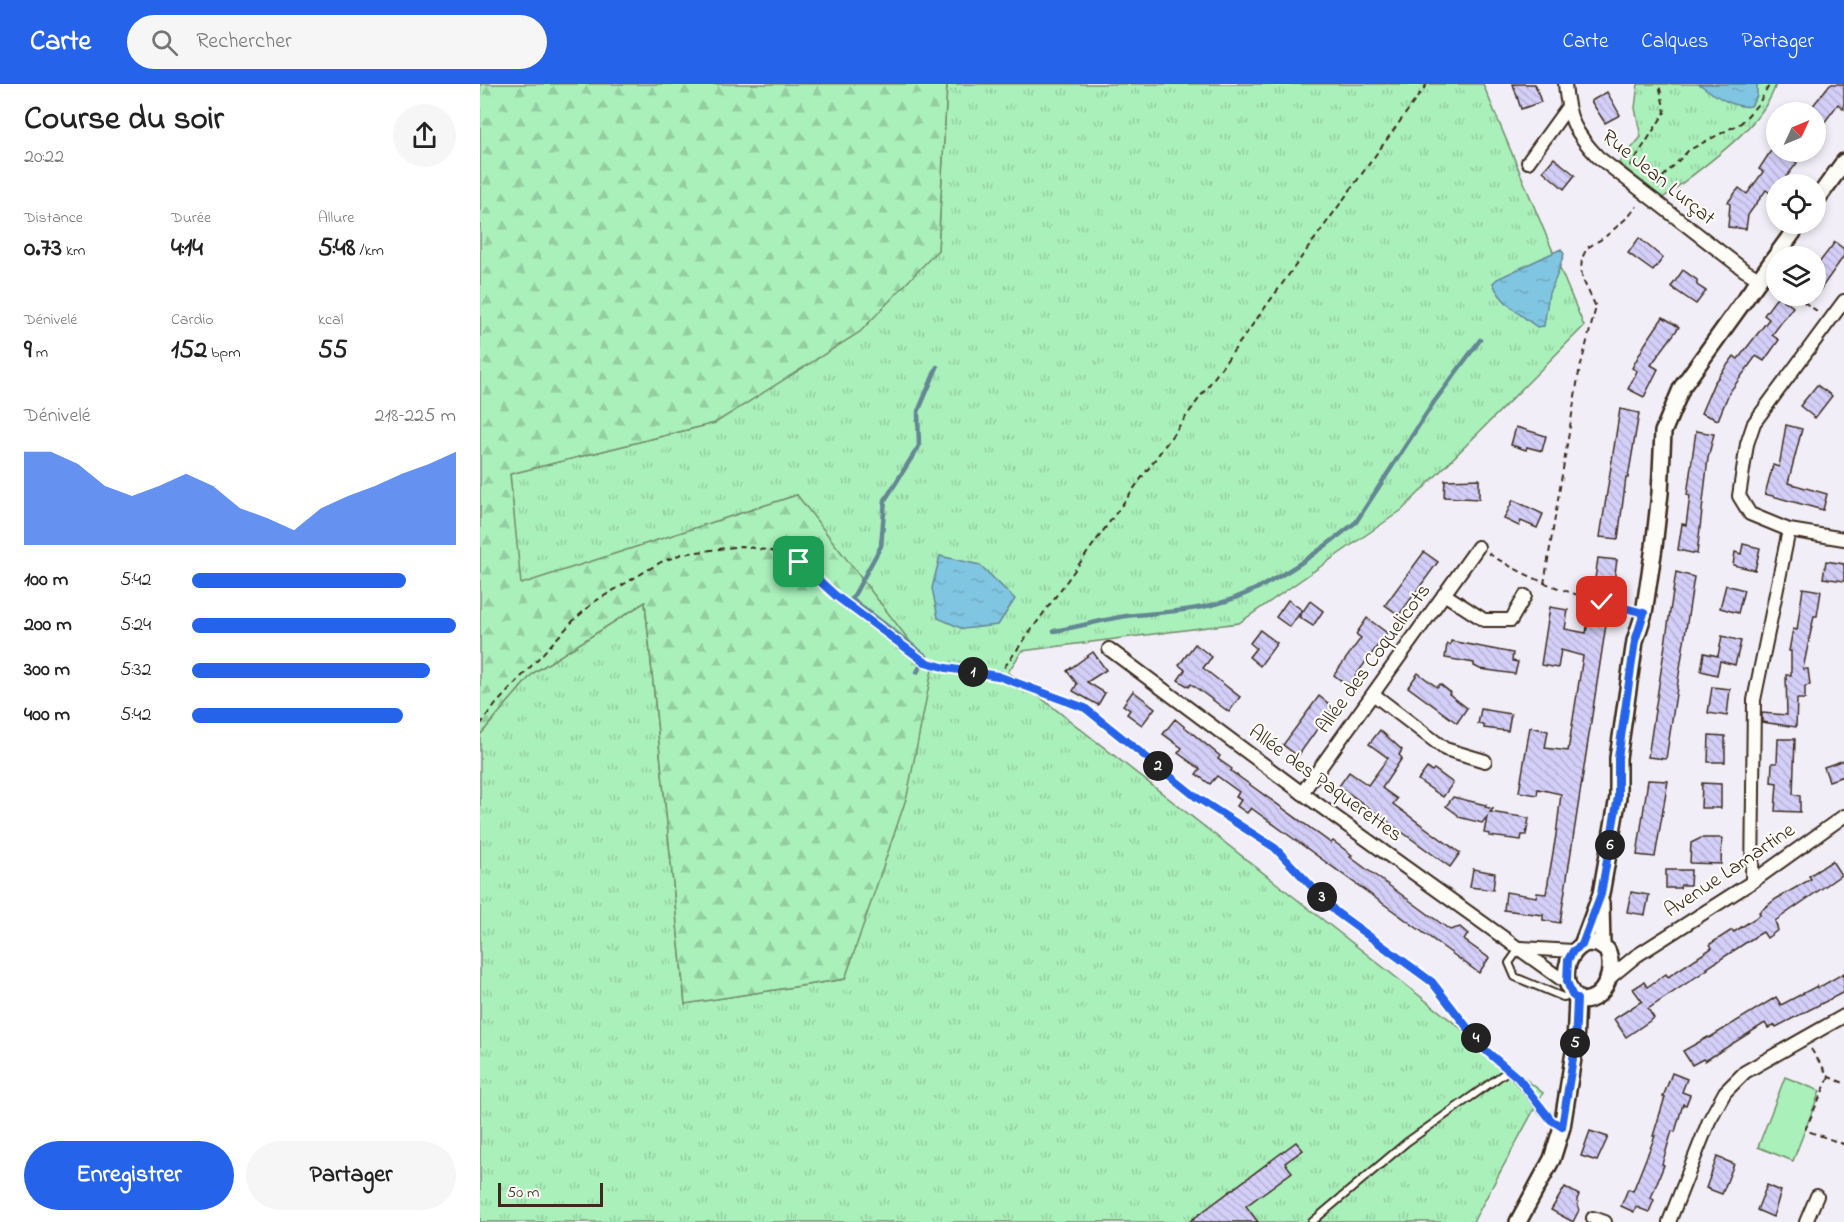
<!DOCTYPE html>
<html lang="fr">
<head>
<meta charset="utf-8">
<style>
	:root { --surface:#fff; --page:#f6f6f6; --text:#222; --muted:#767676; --accent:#2563eb }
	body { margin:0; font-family:"Indie Flower",sans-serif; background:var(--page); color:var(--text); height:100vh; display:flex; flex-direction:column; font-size:22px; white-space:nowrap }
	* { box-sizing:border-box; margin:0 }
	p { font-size:20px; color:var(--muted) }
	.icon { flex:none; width:33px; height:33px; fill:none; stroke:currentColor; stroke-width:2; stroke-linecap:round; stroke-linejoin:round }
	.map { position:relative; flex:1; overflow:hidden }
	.details { display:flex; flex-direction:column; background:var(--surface); width:480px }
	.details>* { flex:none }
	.needle { width:39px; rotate:46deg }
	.fabs { position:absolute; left:1286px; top:18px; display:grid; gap:12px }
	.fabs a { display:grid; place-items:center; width:60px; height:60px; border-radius:50%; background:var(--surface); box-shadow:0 3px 9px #0003; font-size:30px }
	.scale { position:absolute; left:18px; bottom:15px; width:105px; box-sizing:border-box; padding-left:6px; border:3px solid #3b2a1e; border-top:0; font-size:16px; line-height:21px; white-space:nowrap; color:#3b2a1e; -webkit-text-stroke:4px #fdfcf7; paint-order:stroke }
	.pin { position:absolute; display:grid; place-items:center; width:51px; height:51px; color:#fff; margin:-26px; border-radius:12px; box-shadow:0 3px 9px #0006 }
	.km { position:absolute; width:30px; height:30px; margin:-15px; border-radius:50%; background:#222; color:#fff; font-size:16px; line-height:30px; text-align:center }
	.round { display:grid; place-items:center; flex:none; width:63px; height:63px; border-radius:32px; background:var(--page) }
	.overview { display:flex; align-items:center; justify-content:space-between; height:102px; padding:0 24px }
	h1 { font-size:33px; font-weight:700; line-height:45px }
	.metrics { display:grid; grid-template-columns:repeat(3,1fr); gap:9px; height:102px; padding:6px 24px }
	.metrics div { display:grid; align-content:center }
	.metrics b { font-size:26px; font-weight:700 }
	.metrics small { font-size:16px; font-weight:400 }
	.metrics p { font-size:16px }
	.chart { height:168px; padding:12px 24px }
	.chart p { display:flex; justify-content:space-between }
	.chart svg { width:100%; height:108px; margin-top:6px; fill:var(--accent); opacity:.7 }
	.button { display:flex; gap:12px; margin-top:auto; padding:12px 24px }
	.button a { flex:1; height:69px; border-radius:36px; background:var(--accent); color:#fff; font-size:24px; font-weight:700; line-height:69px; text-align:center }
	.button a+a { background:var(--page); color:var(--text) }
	ul { padding:0 24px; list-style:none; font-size:20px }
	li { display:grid; grid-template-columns:96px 72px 1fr; align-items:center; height:45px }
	li i { height:15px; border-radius:8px; background:var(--accent) }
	header { display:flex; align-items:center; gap:36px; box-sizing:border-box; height:84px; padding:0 30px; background:var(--accent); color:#fff }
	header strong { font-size:28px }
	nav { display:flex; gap:33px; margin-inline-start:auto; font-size:21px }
	.search { width:420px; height:54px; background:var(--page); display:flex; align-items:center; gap:15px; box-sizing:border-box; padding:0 21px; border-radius:33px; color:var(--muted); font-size:22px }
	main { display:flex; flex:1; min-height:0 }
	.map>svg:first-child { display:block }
	.grass { fill:url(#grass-tufts); stroke:#728d6c; stroke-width:1.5 }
	.forest { fill:url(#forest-firs); stroke:#728d6c; stroke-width:1.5 }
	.pitch { fill:#aaf0bb; stroke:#728d6c; stroke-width:1.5 }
	.water { fill:url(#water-ripples); stroke:#648793; stroke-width:1.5 }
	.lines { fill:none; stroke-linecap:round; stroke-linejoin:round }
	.stream { stroke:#648793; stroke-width:4.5 }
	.building { fill:url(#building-back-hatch); stroke:#3b2a1e; stroke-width:1.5 }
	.service-casing { stroke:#3b2a1e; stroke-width:10 }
	.minor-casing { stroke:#3b2a1e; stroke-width:16 }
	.tertiary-casing { stroke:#3b2a1e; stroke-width:20 }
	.path { stroke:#3b2a1e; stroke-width:2; stroke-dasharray:6 4.5; stroke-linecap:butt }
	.service { stroke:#fdfcf7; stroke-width:6 }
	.minor { stroke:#fdfcf7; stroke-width:12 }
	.tertiary { stroke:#fdfcf7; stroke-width:15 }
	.route-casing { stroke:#fff; stroke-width:12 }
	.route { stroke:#2563eb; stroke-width:8 }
	.labels { text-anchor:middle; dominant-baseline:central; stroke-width:4.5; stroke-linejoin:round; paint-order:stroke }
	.street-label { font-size:21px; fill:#3b2a1e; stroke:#fdfcf7 }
</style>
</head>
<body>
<header>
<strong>Carte</strong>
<div class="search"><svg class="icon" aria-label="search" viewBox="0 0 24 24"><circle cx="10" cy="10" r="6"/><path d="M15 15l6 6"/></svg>Rechercher</div>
<nav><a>Carte</a><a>Calques</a><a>Partager</a></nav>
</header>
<main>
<section class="details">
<div class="overview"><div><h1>Course du soir</h1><p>20:22</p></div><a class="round"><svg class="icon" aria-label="share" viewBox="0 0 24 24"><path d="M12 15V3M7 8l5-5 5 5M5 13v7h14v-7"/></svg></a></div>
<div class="metrics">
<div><p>Distance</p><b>0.73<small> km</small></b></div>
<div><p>Durée</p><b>4:14</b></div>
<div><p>Allure</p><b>5:48<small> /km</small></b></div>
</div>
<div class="metrics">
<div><p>Dénivelé</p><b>9<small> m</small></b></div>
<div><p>Cardio</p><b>152<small> bpm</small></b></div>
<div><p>kcal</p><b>55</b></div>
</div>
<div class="chart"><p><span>Dénivelé</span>218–225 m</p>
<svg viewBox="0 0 160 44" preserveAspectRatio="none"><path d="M0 44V6L10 6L20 11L30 20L40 24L50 20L60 15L70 20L80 29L90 33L100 38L110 29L120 24L130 20L140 15L150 11L160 6V44z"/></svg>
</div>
<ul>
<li><b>100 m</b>5:42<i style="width:81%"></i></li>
<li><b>200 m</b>5:24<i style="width:100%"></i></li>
<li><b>300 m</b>5:32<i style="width:90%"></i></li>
<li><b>400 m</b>5:42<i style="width:80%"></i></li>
</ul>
<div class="button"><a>Enregistrer</a><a>Partager</a></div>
</section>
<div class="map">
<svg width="1364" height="1138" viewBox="0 0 1364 1138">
	<defs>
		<pattern id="grass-tufts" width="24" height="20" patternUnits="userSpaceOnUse" patternTransform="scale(1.5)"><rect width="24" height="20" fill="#aaf0bb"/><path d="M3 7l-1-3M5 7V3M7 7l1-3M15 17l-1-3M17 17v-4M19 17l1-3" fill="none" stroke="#93cea0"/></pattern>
		<pattern id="forest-firs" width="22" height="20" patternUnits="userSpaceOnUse" patternTransform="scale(1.5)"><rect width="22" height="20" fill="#aaf0bb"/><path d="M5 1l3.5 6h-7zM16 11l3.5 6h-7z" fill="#93cea0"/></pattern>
		<pattern id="water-ripples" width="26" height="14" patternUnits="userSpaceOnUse" patternTransform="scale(1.5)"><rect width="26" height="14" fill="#80c5e1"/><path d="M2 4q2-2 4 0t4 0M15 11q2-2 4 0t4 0" fill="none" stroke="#70a9c1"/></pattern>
		<pattern id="building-back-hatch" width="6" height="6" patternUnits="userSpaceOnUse" patternTransform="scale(1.5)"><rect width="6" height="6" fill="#d4cff8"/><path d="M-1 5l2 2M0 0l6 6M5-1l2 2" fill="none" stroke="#b7b2d4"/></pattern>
	</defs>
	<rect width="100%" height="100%" fill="#f1eef7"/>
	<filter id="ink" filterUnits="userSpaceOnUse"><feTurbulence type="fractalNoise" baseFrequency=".0167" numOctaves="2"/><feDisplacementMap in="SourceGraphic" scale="12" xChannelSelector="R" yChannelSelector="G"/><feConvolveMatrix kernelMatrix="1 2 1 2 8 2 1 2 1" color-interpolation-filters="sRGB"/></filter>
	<g filter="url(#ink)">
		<g class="grass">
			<path d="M 467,0 L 1003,0 L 1104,242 L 922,426 L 759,539 L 542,567 L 528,588 L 1063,1009 L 993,1138 L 0,1138 L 0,651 L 53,589 L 165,518 L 205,920 L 365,895 L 317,411 L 40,501 L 30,390 L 235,339 L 458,166 Z"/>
			<path d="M 1158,0 L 1296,0 C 1283,44 1218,86 1183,114 L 1139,79 L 1161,53 L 1155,24 Z"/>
		</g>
		<path class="forest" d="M 0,0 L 467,0 L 458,166 L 380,248 L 235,339 L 30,390 L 41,500 L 317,411 L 452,586 L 427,712 L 365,895 L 205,920 L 165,518 L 53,589 L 0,651 Z"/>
		<path class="pitch" d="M 1305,993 L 1340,1007 L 1313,1077 L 1278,1063 Z"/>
		<g class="water">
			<path d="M 1219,0 L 1277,0 L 1277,12 L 1271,22 C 1253,25 1233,10 1219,0 Z"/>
			<path d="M 1081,165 L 1084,170 L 1076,194 L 1069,209 L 1064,242 L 1057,243 C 1042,232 1019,217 1013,199 L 1017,195 Z"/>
			<path d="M 460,472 L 500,481 L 535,515 L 518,541 L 483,545 L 458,534 L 452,504 Z"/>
		</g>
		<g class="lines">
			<g class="stream">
				<path d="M 574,547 C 598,543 622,536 646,532 C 681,528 722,527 755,514 C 799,497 840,467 876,438 L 954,318 L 1000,256"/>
				<path d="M 446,572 L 372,515 L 401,462 L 405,416 L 439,362 L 438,328 L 457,283"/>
				<path d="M 437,588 L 440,583"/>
			</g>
		</g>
		<g class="building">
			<path d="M 1033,0 L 1055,0 L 1061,18 L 1041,25 Z"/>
			<path d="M 1350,0 L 1364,0 L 1364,25 L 1358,20 L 1335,51 L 1335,28 L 1328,28 Z"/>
			<path d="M 1127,8 L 1140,31 L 1125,39 L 1111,17 Z"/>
			<path d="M 1294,62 L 1296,68 L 1301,68 L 1317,79 L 1301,100 L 1296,100 L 1296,107 L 1293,111 L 1286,106 L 1268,131 L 1266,145 L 1248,143 L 1250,120 L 1248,118 L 1259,104 L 1267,110 L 1283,88 L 1279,85 Z"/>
			<path d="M 1074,74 L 1095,91 L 1084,105 L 1063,87 Z"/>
			<path d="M 1159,154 L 1183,174 L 1173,187 L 1148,169 Z"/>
			<path d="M 1355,158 L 1364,165 L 1364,172 L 1335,213 L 1335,184 Z"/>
			<path d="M 1203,186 L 1217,196 L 1217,201 L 1226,207 L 1216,220 L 1191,203 Z"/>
			<path d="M 1298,212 L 1313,223 L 1292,251 L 1299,256 L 1284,277 L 1276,272 L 1249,309 L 1238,336 L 1221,329 L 1234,299 L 1254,272 L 1258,275 L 1289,235 L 1284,231 Z"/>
			<path d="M 1183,233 L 1199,243 L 1171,281 L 1178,285 L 1164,313 L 1148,305 L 1157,287 L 1152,284 L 1165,260 Z"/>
			<path d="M 1337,301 L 1352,312 L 1335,334 L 1320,322 Z"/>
			<path d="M 1140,325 L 1159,329 L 1148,394 L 1146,394 L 1138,455 L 1120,453 Z"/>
			<path d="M 1306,341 L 1322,345 L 1308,399 L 1347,410 L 1343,426 L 1285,410 L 1293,381 L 1299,383 Z"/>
			<path d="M 1036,343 L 1066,352 L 1062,367 L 1047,363 L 1046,366 L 1031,361 Z"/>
			<path d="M 1216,347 L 1234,350 L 1228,374 L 1217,470 L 1198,466 L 1202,440 L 1206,441 L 1210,412 L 1207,411 Z"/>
			<path d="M 999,395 L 999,415 L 964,413 L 965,396 Z"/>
			<path d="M 1033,416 L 1063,430 L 1057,444 L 1041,437 L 1039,442 L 1024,435 Z"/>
			<path d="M 1263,460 L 1280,464 L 1275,486 L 1253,481 L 1255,468 L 1261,470 Z"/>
			<path d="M 944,468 L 958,478 L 919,531 L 905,521 Z"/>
			<path d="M 1118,474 L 1137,476 L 1133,504 L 1114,502 Z"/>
			<path d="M 1346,477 L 1364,480 L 1364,497 L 1343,494 Z"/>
			<path d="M 1196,488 L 1214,493 L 1186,675 L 1168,673 Z"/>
			<path d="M 1246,501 L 1264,506 L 1258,529 L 1240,524 Z"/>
			<path d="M 1323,504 L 1341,507 L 1337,532 L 1334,532 L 1323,585 L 1328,585 L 1330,601 L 1325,602 L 1325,615 L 1317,615 L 1316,643 L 1282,638 L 1282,629 L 1307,631 L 1306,591 L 1311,591 L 1311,567 L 1309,567 L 1313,545 L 1317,546 Z"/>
			<path d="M 808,516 L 822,526 L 810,543 L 796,533 Z"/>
			<path d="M 830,517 L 843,527 L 833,542 L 819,533 Z"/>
			<path d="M 1070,523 L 1088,526 L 1085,545 L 1106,549 L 1109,531 L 1127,534 L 1080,839 L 1063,836 L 1063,831 L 1024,826 L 1026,808 L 1056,813 L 1057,809 L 1066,810 L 1076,751 L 1081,710 L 1058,705 L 1057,711 L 1039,708 L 1050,643 L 1068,647 L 1065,664 L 1088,667 L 1103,572 L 1081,566 L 1078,584 L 1061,581 Z"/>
			<path d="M 887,534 L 907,549 L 868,602 L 854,591 L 881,554 L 876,550 Z"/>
			<path d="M 780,546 L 797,559 L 780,582 L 769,573 L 776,564 L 770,559 Z"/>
			<path d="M 1242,552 L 1261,557 L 1255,581 L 1240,577 L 1237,591 L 1221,587 L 1224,569 L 1238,572 Z"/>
			<path d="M 971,557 L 1033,569 L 1032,577 L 1038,578 L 1035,590 L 1000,585 L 994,582 L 994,579 L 965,574 L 967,560 L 970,561 Z"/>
			<path d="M 715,560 L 732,573 L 723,584 L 760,613 L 749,628 L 711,600 L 709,603 L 698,596 L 705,586 L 699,581 Z"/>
			<path d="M 613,568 L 626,586 L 607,598 L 625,609 L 618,621 L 593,607 L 597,600 L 587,587 Z"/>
			<path d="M 938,589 L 957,603 L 960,600 L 970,608 L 969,610 L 987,624 L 977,639 L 928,603 Z"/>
			<path d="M 1232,603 L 1250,605 L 1247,632 L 1228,629 Z"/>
			<path d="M 653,607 L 675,624 L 662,641 L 647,630 L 650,626 L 643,621 Z"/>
			<path d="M 839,612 L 853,623 L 818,672 L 803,661 Z"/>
			<path d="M 1001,625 L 1031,630 L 1028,647 L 1004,644 L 1004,641 L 998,640 Z"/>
			<path d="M 695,635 L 740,672 L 738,675 L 752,685 L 751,687 L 851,759 L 853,757 L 872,771 L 870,773 L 970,846 L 980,843 L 988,850 L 984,856 L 1009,874 L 999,889 L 771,724 L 767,729 L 757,722 L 761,716 L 756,713 L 759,708 L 737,692 L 730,700 L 716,690 L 720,685 L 698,669 L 702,664 L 683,650 Z"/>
			<path d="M 900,646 L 922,666 L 919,671 L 922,674 L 902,704 L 917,715 L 913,720 L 980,769 L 970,783 L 859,702 L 869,688 L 888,701 L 908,674 L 889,660 Z"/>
			<path d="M 1229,651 L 1245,652 L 1245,678 L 1228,678 Z"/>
			<path d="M 1298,655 L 1315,655 L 1313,710 L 1320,712 L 1320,728 L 1295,727 L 1297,699 L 1291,698 L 1292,679 L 1297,679 Z"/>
			<path d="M 1364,676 L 1364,692 L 1349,697 L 1344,683 Z"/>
			<path d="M 947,684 L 952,687 L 954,685 L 973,699 L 963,713 L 938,696 Z"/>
			<path d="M 1168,696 L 1188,697 L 1175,773 L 1157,771 Z"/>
			<path d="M 1222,699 L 1241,700 L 1241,724 L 1221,724 Z"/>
			<path d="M 973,713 L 1006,721 L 1005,723 L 1013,725 L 1010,728 L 1049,734 L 1046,751 L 1042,751 L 1041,756 L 1009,752 L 1010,750 L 1004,749 L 1007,733 L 1002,739 L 978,733 L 978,731 L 966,722 Z"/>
			<path d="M 1221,754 L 1242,754 L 1241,780 L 1210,779 L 1211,759 Z"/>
			<path d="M 1352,777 L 1361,791 L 1295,837 L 1298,846 L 1287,854 L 1283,848 L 1276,852 L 1227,884 L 1228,885 L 1168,925 L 1174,934 L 1146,953 L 1134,935 L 1162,917 L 1153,905 L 1164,898 L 1167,903 L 1186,890 L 1188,893 L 1232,864 L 1230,860 L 1252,846 L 1254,848 L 1280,831 L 1279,828 L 1296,815 L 1331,795 L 1329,792 Z"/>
			<path d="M 993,785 L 1015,789 L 1013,806 L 990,803 Z"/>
			<path d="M 1186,786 L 1211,786 L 1210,801 L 1201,801 L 1200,804 L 1186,804 Z"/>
			<path d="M 1151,808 L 1169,811 L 1165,831 L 1147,828 Z"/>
			<path d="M 1364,889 L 1364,908 L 1296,943 L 1295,941 L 1288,944 L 1285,939 L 1225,977 L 1223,975 L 1212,981 L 1203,967 L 1228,953 L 1229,954 L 1296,913 L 1301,921 L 1337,902 L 1338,904 Z"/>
			<path d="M 1192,989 L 1207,995 L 1202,1008 L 1210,1011 L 1206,1021 L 1203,1020 L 1195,1048 L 1192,1047 L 1182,1080 L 1184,1081 L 1171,1114 L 1174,1116 L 1169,1128 L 1156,1123 L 1154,1128 L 1141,1122 L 1148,1105 L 1153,1107 L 1175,1052 L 1173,1052 L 1185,1013 L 1183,1013 Z"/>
			<path d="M 1110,1047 L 1128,1053 L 1117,1077 L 1101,1072 Z"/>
			<path d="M 816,1058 L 823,1066 L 805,1079 L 812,1088 L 766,1122 L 778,1138 L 709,1138 Z"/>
			<path d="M 1237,1073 L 1254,1080 L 1242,1110 L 1226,1104 Z"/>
			<path d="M 1287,1101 L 1301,1107 L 1293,1133 L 1277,1126 Z"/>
			<path d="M 1085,1103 L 1099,1111 L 1097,1115 L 1099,1126 L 1093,1138 L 1071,1126 Z"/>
		</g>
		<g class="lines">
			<g class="service-casing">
				<g id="service">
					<path d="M 1039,865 L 1029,879 L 1035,893 L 1083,913 L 1092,911"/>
					<path d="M 832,1138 L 927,1058 L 1029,986 C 1048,1003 1059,1028 1081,1043"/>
				</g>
			</g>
			<g class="minor-casing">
				<g id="minor">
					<path d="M 1085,0 C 1088,34 1094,48 1118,73 L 1264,186 L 1279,195"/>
					<path d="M 1048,78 L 1087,24"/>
					<path d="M 1309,446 L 1270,430 L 1259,412 L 1267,360 L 1274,339 L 1364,217"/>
					<path d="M 964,510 L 1004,536 L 1031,536 L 1045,512"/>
					<path d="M 629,565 L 822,709 L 1081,895 L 1087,897"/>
					<path d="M 893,610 L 965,665 L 1005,677"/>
					<path d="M 822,709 L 998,463"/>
					<path d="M 1272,798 L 1274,616 L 1309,446 L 1364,455"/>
					<path d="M 1041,864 L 1093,867"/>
					<path d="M 1128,895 L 1156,872 L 1272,798 L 1364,732"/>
					<path d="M 1113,1134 L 1125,1138"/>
					<path d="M 1189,1138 L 1229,1037 L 1245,1008 L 1265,988 L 1364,932"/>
					<path d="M 1326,1138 L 1337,1112"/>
				</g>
			</g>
			<g class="tertiary-casing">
				<g id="tertiary">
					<path d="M 1335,118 L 1364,78"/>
					<path d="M 1121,819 L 1122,862"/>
					<path d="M 1107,859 L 1118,860 L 1127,866 C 1136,885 1126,916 1102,917 C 1078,905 1083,868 1107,859 Z"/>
					<path d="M 1102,861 L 1121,810 L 1138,713 L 1138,674 L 1155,557 L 1164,529 L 1174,463 L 1180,409 L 1183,348 L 1202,303 L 1319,140"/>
					<path d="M 1038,1138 L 1072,1075 L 1082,1043 L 1095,962 L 1097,914"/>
				</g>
			</g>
			<g class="path">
				<path d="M 1150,83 L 1185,28 L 1179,0"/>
				<path d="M 1175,101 L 1209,66 L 1261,39 L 1279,19 L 1290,0"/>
				<path d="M 1315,212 L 1340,229"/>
				<path d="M 1008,469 C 1053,498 1098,513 1150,525"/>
				<path d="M 1064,500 L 1099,288 L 1116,223 L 1103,196 L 1101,186 L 1102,174 L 1107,164 L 1125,153 L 1149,132 L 1157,122"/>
				<path d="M 518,592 L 947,0"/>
				<path d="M 0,641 L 16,620 L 93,537 L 114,518 L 181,478 L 202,470 L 261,462 L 292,467 L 319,478 L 356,512 L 445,578 L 466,584 L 518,592 L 605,624 L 716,713 L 795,764 L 856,828 L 952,899 L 1004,965 L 1020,979"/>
				<path d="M 1331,965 L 1349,993 L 1364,999"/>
				<path d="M 1349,993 L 1325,1046 L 1363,1060 L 1364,1058"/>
			</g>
			<use href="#service" class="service"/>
			<use href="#minor" class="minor"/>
			<use href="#tertiary" class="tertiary"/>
		</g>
	</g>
	<g class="lines" filter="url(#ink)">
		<g class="route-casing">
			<path id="route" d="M 319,478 L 356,512 L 445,578 L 466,584 L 518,592 L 605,624 L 716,713 L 795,764 L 856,828 L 952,898 L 1004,965 L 1038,994 L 1071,1036 L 1082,1043 L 1095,962 L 1097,915 L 1092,911 L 1087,897 L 1088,876 L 1093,867 L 1102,861 L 1121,810 L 1138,713 L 1138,674 L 1155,557 L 1164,529 L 1122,518"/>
		</g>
		<use href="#route" class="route"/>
	</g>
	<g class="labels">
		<g class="street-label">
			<text transform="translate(1178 94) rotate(39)">Rue Jean Lurçat</text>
			<text transform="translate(894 575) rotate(-54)">Allée des Coquelicots</text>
			<text transform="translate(845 700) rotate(36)">Allée des Paquerettes</text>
			<text transform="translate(1250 787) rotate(-34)">Avenue Lamartine</text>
		</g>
	</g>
</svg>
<div class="fabs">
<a><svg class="needle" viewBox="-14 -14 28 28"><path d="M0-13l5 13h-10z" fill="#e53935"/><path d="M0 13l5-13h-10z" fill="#767676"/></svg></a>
<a><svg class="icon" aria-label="locate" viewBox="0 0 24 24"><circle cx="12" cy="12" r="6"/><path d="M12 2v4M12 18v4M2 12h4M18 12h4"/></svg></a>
<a><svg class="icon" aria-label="layers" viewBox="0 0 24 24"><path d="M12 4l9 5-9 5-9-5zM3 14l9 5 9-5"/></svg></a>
</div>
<div class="scale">50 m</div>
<div class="pin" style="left:319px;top:478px;background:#1e9e55"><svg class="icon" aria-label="arrive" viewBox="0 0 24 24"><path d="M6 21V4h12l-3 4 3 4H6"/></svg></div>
<div class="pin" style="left:1122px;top:518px;background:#d93025"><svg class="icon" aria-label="check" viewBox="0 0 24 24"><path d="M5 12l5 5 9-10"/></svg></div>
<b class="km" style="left:493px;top:588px">1</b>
<b class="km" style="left:678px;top:682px">2</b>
<b class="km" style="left:842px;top:813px">3</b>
<b class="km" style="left:996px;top:954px">4</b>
<b class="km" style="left:1095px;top:959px">5</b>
<b class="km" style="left:1130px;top:761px">6</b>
</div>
</main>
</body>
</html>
